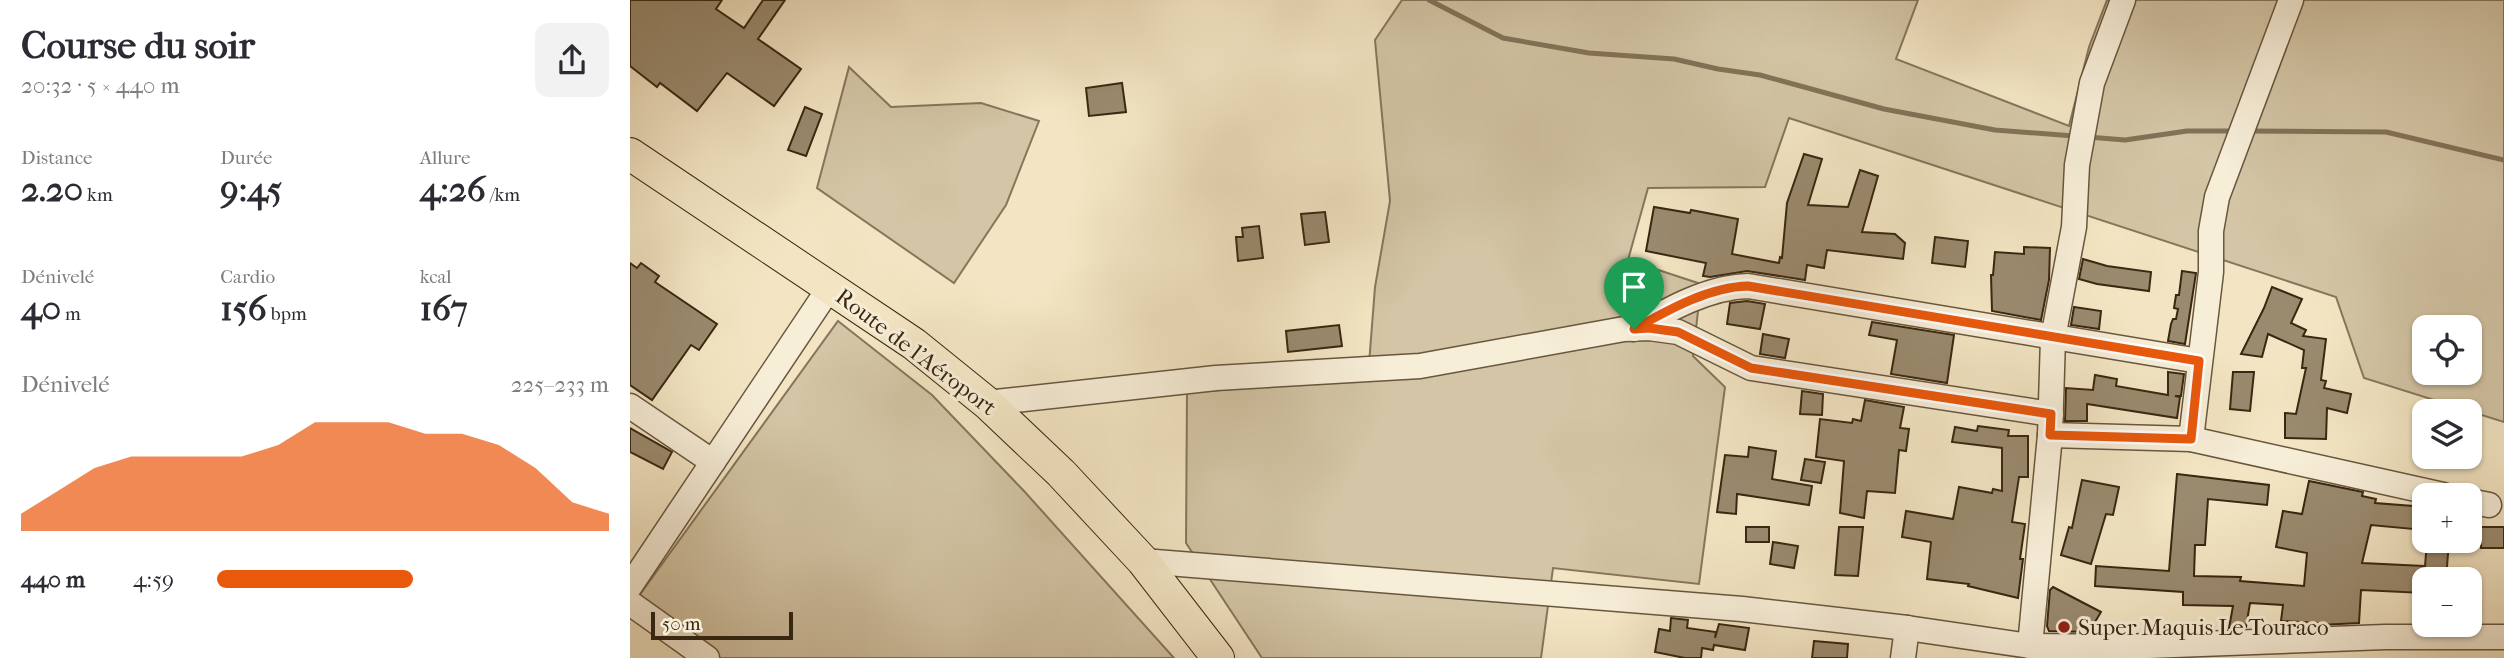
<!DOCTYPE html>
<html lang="fr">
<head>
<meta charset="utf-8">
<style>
	:root { --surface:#fff; --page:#f2f2f3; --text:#2b2b33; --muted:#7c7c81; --accent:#ea580c }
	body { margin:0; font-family:"IM FELL French Canon",serif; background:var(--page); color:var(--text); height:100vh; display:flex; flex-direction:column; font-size:26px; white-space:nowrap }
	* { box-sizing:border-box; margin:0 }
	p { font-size:23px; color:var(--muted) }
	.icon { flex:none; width:38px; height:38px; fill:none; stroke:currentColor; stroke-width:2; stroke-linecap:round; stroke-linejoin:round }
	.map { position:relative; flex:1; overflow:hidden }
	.sheet { display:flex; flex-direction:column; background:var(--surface); width:630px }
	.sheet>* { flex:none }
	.fabs { position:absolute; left:1782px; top:315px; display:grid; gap:14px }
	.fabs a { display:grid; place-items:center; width:70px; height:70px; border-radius:14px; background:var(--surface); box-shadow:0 2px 5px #0004; font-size:35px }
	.scale { position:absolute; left:21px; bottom:18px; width:142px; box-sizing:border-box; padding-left:7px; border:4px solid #392712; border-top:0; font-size:19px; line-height:24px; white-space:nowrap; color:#392712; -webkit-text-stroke:5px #f7eed8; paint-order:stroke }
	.pin { position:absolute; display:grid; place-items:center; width:60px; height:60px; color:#fff; margin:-72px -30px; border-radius:50% 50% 50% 0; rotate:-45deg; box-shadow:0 0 7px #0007 }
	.pin .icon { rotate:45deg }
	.round { display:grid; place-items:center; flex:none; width:74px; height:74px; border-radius:14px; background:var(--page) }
	.head { display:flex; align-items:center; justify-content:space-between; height:119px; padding:0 21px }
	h1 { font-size:38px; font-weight:700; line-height:52px }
	.metrics { display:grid; grid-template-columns:repeat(3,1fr); gap:10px; height:119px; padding:7px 21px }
	.metrics div { display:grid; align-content:center }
	.metrics b { font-size:35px; font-weight:700 }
	.metrics small { font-size:19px; font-weight:400 }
	.metrics p { font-size:19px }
	.chart { height:196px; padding:14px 21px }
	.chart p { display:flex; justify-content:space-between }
	.chart svg { width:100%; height:126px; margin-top:7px; fill:var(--accent); opacity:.7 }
	ul { padding:0 21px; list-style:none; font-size:23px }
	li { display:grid; grid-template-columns:112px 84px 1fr; align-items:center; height:52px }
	li i { height:18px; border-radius:9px; background:var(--accent) }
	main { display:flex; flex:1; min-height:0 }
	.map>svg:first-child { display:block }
	.green { fill:#d3c5a5; stroke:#86765c; stroke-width:2; fill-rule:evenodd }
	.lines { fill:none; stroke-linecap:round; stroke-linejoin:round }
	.stream { stroke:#837258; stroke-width:5 }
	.building { fill:#9a8a6e; stroke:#392712; stroke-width:2 }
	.minor-casing { stroke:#68563e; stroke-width:27 }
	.major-casing { stroke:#392712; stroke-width:34 }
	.minor { stroke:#f7eed8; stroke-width:24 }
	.major { stroke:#f3e5c3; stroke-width:32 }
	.route-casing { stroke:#fff; stroke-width:14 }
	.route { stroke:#ea580c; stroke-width:9 }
	.poi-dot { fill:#8f2418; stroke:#f7eed8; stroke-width:2.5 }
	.labels { text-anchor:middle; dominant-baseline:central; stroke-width:6; stroke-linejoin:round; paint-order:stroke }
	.street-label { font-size:23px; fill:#392712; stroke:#f7eed8 }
	.poi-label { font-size:23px; fill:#392712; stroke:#f7eed8; text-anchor:start }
</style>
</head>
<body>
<main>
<section class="sheet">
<div class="head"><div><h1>Course du soir</h1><p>20:32 · 5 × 440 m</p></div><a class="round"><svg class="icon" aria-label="share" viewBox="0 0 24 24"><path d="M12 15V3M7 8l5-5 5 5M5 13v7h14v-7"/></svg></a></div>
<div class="metrics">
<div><p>Distance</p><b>2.20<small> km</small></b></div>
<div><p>Durée</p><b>9:45</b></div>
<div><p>Allure</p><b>4:26<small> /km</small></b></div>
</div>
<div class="metrics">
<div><p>Dénivelé</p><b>40<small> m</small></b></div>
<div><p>Cardio</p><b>156<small> bpm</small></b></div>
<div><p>kcal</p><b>167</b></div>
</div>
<div class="chart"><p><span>Dénivelé</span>225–233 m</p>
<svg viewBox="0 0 160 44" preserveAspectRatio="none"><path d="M0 44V38L10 30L20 22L30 18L40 18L50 18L60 18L70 14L80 6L90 6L100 6L110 10L120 10L130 14L140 22L150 34L160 38V44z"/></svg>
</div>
<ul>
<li><b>440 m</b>4:59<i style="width:50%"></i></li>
</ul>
</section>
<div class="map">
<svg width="1874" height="658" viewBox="0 0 1874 658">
	<rect width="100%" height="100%" fill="#f3e5c3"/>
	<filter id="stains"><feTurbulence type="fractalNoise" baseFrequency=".00286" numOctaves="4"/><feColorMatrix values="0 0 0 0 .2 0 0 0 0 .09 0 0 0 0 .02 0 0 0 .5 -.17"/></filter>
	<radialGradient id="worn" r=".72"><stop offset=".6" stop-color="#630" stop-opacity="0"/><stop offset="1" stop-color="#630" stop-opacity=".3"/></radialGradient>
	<g class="green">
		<path d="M 772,0 L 1288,0 L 1266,59 L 1439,126 L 1459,47 L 1477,0 L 1874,0 L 1874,422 L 1734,378 L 1706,297 L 1159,118 L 1135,187 L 1018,188 L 998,260 L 1071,284 L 1063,356 L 1095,387 L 1069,584 L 923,568 L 911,658 L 632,658 L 556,543 L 557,393 L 738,377 L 745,287 L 760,201 L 745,40 ZM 1794,327 L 1839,327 L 1839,373 L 1794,373 Z"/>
		<path d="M 219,67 L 261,107 L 351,103 L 409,121 L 376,205 L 324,283 L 187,188 Z"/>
		<path d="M 208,321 L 302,395 L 394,491 L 544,658 L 85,658 L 6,600 Z"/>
	</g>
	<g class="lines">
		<g class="stream">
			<path d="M 799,0 L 873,38 L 959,53 L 1044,59 L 1088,69 L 1130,75 L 1254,109 L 1365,130 L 1444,136"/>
			<path d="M 1618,131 L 1756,132 L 1874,160"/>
			<path d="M 1458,137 L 1495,140 L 1557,131 L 1605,131"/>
		</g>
	</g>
	<g class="building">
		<path d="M 0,0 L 92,0 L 86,9 L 114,28 L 133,0 L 155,0 L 128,39 L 171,69 L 144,106 L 97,73 L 67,111 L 30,83 L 27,87 L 0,66 Z"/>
		<path d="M 492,83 L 496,112 L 459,116 L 456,88 Z"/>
		<path d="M 175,107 L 192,114 L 176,156 L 158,150 Z"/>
		<path d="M 1174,154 L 1192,159 L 1178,205 L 1218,207 L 1230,170 L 1248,176 L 1232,232 L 1265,234 L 1275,243 L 1273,259 L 1197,250 L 1194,268 L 1177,265 L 1175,280 L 1117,271 L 1080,277 L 1073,276 L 1076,263 L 1016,251 L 1024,207 L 1060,213 L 1061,210 L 1108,219 L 1102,254 L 1149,263 L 1150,257 L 1152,258 L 1157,203 Z"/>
		<path d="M 695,212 L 699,242 L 675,245 L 671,214 Z"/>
		<path d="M 629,226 L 633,258 L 608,261 L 606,237 L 613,237 L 612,228 Z"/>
		<path d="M 1305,237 L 1338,241 L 1335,267 L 1302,263 Z"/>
		<path d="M 1394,247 L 1420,248 L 1419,280 L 1411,320 L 1362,311 L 1361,275 L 1363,275 L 1365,252 L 1394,254 Z"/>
		<path d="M 1453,259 L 1477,266 L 1521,272 L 1519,291 L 1467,284 L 1449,279 Z"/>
		<path d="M 0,263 L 7,268 L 11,263 L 29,276 L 25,282 L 87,324 L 69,350 L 61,345 L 22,400 L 0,385 Z"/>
		<path d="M 1552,271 L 1566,273 L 1555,344 L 1538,341 L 1541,324 L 1543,319 L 1546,319 L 1548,309 L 1544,308 L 1546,295 L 1549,295 Z"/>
		<path d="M 1642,287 L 1672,299 L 1661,323 L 1676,330 L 1673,336 L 1696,339 L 1691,380 L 1696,381 L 1694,388 L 1721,394 L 1717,413 L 1697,408 L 1696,439 L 1655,438 L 1655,413 L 1666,414 L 1676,368 L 1672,368 L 1674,350 L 1638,334 L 1632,357 L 1611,354 L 1634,308 Z"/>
		<path d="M 1117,301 L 1135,304 L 1130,329 L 1097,324 L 1100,303 Z"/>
		<path d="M 1444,307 L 1471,311 L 1469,329 L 1441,325 Z"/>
		<path d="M 1242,322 L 1324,335 L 1317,383 L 1261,374 L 1267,340 L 1239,335 Z"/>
		<path d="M 709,325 L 712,346 L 658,352 L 656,331 Z"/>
		<path d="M 1133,334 L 1159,339 L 1155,358 L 1130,354 Z"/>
		<path d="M 1538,372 L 1554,374 L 1551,396 L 1545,396 L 1550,397 L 1547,418 L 1457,404 L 1457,421 L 1435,421 L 1436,388 L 1463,390 L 1465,375 L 1487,379 L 1486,386 L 1538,395 Z"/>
		<path d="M 1603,372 L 1624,372 L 1620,411 L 1600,409 Z"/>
		<path d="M 1172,391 L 1193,394 L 1192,415 L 1170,414 Z"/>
		<path d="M 1235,400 L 1274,407 L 1270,428 L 1279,429 L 1276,451 L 1269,450 L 1265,493 L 1237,491 L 1234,518 L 1210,513 L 1214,461 L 1186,457 L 1190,419 L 1222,423 L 1223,419 L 1231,421 Z"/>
		<path d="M 1348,426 L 1379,430 L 1378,436 L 1398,436 L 1398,477 L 1389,477 L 1382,522 L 1395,524 L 1390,559 L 1393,559 L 1388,598 L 1338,586 L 1339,584 L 1297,579 L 1301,542 L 1272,537 L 1276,511 L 1323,519 L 1329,487 L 1362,493 L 1363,489 L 1372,491 L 1372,448 L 1322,442 L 1325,427 L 1347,431 Z"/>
		<path d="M 0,428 L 42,452 L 33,469 L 0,452 Z"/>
		<path d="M 1119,447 L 1146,451 L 1142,479 L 1182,486 L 1179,505 L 1107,494 L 1106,514 L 1087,512 L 1095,455 L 1118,457 Z"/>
		<path d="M 1175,459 L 1195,462 L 1191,483 L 1171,480 Z"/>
		<path d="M 1547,474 L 1639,485 L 1637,505 L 1578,499 L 1575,545 L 1565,545 L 1564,576 L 1611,577 L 1610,581 L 1674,586 L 1677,553 L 1646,547 L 1653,511 L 1672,514 L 1679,481 L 1733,492 L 1732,496 L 1746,499 L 1745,503 L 1783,506 L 1783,511 L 1794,513 L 1794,530 L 1741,525 L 1732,563 L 1794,566 L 1794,593 L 1731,590 L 1729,623 L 1689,625 L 1689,623 L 1651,621 L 1653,605 L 1620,603 L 1616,627 L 1599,628 L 1603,606 L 1553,605 L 1553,592 L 1465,586 L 1466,566 L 1539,571 Z"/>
		<path d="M 1452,480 L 1489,487 L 1483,515 L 1476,514 L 1461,564 L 1431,555 L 1439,527 L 1442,528 Z"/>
		<rect x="1116" y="527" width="23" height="15"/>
		<path d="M 1209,527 L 1233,527 L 1228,576 L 1205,575 Z"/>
		<path d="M 1850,527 L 1874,527 L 1874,548 L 1851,548 Z"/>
		<path d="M 1797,541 L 1819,541 L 1816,579 L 1794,579 Z"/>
		<path d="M 1143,542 L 1168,546 L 1164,568 L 1140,564 Z"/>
		<path d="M 1423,587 L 1471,612 L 1459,632 L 1419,631 L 1417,626 L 1420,590 Z"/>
		<path d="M 1041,618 L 1058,620 L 1057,628 L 1086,632 L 1085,638 L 1089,624 L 1119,628 L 1115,650 L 1084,645 L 1083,650 L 1072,648 L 1071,658 L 1055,658 L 1025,652 L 1029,629 L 1040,631 Z"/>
		<path d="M 1184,641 L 1218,644 L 1217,658 L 1182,658 Z"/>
	</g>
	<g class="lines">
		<g class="minor-casing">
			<g id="minor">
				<path d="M 1004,329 C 1038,310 1078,287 1118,286 L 1569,361"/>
				<path d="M 357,403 L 586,378 L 790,366 L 994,329 L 1019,328 L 1048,332 L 1121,368 L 1421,414"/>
				<path d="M 0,406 L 83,462"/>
				<path d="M 1420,435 L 1561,439 L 1813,495"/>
				<path d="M 1561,439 L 1581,272 L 1581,231 L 1587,197 L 1661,0"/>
				<path d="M 1839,501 L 1859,505"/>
				<path d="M 513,561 L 1112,609 L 1277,628 L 1400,646 L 1492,647 L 1755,637 L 1874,637"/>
				<path d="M 0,586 L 200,287"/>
				<path d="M 0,603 L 77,658"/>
				<path d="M 1400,646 L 1420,435 L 1423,338 L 1444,227 L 1447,165 L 1462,83 L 1493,0"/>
				<path d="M 1273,658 L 1277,628"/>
			</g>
		</g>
		<g class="major-casing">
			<path id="major" d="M 0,154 L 284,344 L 357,403 L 431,473 L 513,561 L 588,658"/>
		</g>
		<use href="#minor" class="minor"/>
		<use href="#major" class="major"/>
	</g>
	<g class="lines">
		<g class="route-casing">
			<path id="route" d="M 1118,286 L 1569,361 L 1561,439 L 1420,435 L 1421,414 L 1121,368 L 1048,332 L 1019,328 L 1004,329 C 1038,310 1078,287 1118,286 Z"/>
		</g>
		<use href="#route" class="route"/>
	</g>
	<circle class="poi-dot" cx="1434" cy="627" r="7"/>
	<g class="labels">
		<g class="street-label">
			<text transform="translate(286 352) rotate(37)">Route de l'Aéroport</text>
		</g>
		<g class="poi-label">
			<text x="1448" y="627">Super Maquis Le Touraco</text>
		</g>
	</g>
	<rect width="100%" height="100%" filter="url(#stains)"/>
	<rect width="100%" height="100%" fill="url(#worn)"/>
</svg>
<div class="fabs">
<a><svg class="icon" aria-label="locate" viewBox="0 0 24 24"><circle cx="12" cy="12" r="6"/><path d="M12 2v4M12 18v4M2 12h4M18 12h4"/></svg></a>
<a><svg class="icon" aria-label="layers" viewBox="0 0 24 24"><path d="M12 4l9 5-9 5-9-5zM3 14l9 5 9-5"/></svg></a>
<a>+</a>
<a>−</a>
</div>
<div class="scale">50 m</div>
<div class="pin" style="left:1004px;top:329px;background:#1e9e55"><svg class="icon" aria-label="arrive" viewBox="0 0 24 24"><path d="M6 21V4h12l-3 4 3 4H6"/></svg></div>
</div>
</main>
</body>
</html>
